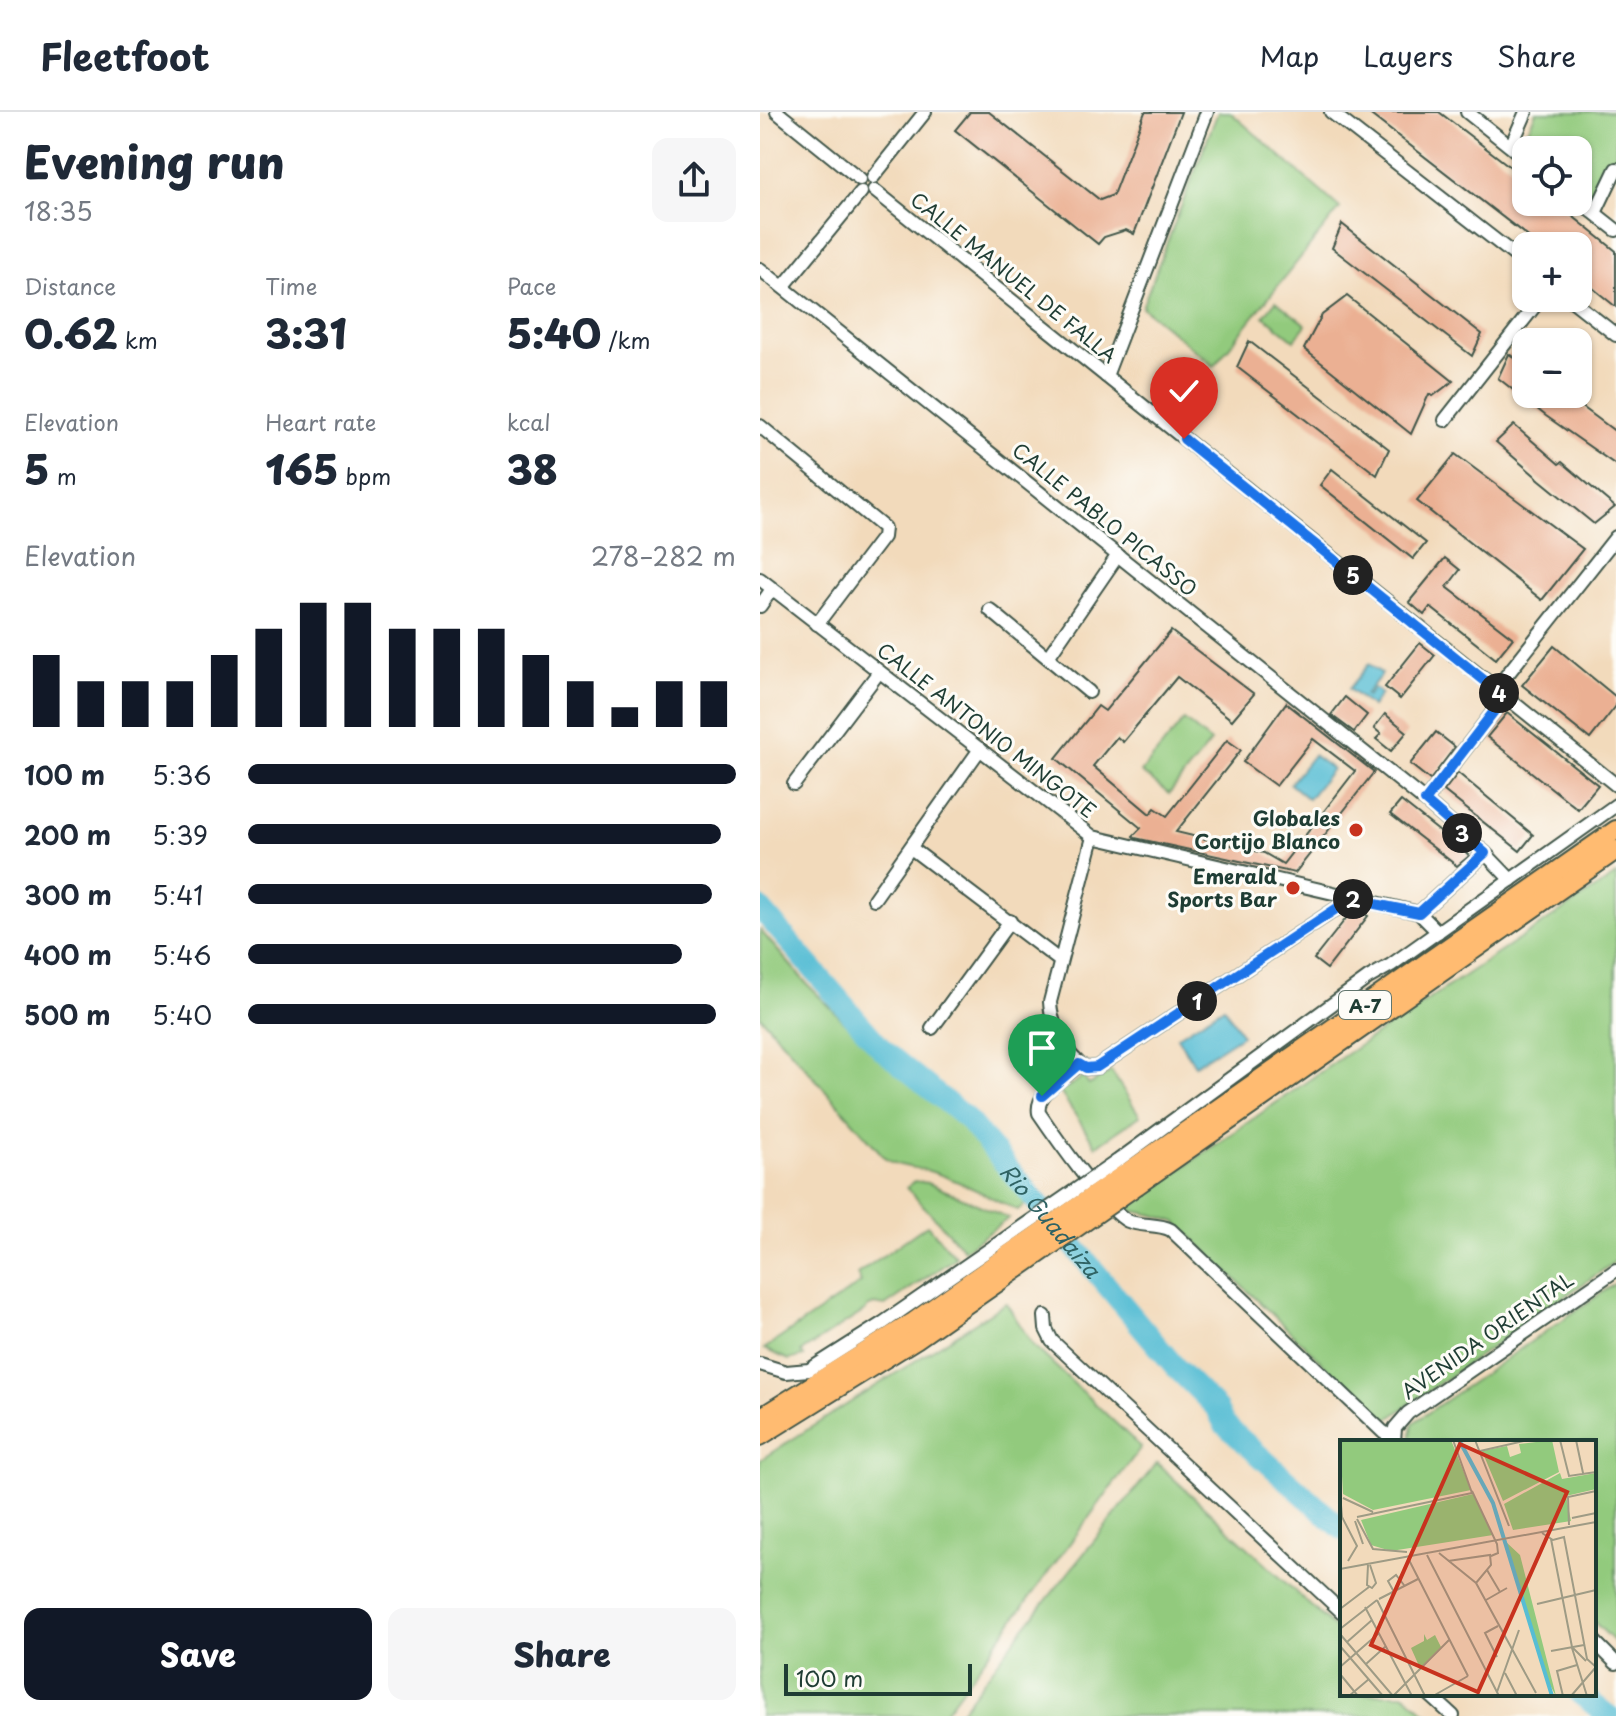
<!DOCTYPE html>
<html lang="en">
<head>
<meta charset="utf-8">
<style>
	:root { --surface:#fff; --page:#f6f6f7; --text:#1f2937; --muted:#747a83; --line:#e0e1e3; --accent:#111827 }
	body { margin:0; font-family:"Playpen Sans",sans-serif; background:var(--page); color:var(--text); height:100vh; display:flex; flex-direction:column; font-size:30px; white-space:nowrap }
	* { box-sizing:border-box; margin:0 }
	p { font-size:26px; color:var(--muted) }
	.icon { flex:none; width:44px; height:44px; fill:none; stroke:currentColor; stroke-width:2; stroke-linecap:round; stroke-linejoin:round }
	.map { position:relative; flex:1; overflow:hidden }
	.side { display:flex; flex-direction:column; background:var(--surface); width:760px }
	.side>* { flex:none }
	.buttons { position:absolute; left:752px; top:24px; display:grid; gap:16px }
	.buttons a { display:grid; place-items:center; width:80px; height:80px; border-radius:16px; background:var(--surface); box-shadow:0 2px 6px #0004; font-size:40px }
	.scale { position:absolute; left:24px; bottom:20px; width:188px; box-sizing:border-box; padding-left:8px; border:4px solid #1f3d34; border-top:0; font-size:22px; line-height:28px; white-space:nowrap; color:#1f3d34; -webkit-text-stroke:6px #fdfcf7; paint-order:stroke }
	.pin { position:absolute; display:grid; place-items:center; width:68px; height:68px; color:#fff; margin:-82px -34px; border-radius:50% 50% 50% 0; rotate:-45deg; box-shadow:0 0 8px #0007 }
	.pin .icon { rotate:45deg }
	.km { position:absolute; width:40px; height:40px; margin:-20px; border-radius:50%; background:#222; color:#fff; font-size:22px; line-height:40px; text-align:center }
	.round { display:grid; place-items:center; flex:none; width:84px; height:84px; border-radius:16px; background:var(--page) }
	.overview { display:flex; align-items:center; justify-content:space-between; height:136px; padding:0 24px }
	h1 { font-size:44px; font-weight:800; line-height:60px }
	.stats { display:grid; grid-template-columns:repeat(3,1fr); gap:12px; height:136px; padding:8px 24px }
	.stats div { display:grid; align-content:center }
	.stats b { font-size:40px; font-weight:800 }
	.stats small { font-size:22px; font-weight:400 }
	.stats p { font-size:22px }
	.chart { height:224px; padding:16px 24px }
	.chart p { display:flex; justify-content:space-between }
	.chart svg { width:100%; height:144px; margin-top:8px; stroke:var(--accent); stroke-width:6 }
	.button { display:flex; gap:16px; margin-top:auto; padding:16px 24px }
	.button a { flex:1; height:92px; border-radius:16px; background:var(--accent); color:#fff; font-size:32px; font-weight:800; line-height:92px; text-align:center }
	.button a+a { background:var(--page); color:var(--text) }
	ul { padding:0 24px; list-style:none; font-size:26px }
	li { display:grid; grid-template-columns:128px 96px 1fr; align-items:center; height:60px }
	li i { height:20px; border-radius:10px; background:var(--accent) }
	header { display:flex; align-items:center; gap:48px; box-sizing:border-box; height:112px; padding:0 40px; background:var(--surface); border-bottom:2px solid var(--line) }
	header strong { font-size:38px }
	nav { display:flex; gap:44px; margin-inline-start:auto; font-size:28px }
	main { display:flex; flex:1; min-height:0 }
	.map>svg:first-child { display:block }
	.green { fill:#92ca7d; stroke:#588458; stroke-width:2 }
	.water { fill:#56bdd4; stroke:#3a7d84; stroke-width:2 }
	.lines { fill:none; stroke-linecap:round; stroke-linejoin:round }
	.river { stroke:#56bdd4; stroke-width:22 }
	.building { fill:#ebb093 }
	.minor-casing { stroke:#3f5548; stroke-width:16 }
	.highway-casing { stroke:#3f5548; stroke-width:22 }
	.minor { stroke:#fff; stroke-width:12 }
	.highway { stroke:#ffbb71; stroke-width:18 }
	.minor-bridge-casing { stroke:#3f5548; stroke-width:16; stroke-linecap:butt }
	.highway-bridge-casing { stroke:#3f5548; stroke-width:22; stroke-linecap:butt }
	.minor-bridge { stroke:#fff; stroke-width:12 }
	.highway-bridge { stroke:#ffbb71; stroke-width:18 }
	.route-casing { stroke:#fff; stroke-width:16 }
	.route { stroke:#1a73e8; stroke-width:10 }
	.poi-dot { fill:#c8321e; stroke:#fdfcf7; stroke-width:3 }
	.labels { text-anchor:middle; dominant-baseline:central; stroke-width:6; stroke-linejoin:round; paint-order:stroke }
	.shield { fill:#fdfcf7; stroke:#62766e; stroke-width:2 }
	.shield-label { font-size:18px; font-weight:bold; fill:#1f3d34 }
	.street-label { font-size:20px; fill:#1f3d34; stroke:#fdfcf7 }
	.poi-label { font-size:20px; font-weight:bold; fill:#1f3d34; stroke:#fdfcf7; text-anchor:end }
	.water-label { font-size:22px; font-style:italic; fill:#306364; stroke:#fdfcf7 }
	.inset-river { fill:none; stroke:#56bdd4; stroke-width:4 }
	.inset-road { fill:none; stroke:#9e9b85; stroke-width:2 }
	.view { fill:#c8321e; fill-opacity:0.15; stroke:#c8321e; stroke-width:4 }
	.inset-edge { fill:none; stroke:#1f3d34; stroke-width:4 }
</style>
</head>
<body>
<header>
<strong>Fleetfoot</strong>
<nav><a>Map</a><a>Layers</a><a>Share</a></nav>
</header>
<main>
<section class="side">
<div class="overview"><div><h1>Evening run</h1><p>18:35</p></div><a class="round"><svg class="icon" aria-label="share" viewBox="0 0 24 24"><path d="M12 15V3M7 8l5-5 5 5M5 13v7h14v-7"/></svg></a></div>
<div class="stats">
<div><p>Distance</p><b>0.62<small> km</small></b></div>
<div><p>Time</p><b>3:31</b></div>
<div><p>Pace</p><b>5:40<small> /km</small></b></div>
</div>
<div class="stats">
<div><p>Elevation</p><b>5<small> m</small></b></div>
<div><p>Heart rate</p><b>165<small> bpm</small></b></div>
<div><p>kcal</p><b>38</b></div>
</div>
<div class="chart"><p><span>Elevation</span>278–282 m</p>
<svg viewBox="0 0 160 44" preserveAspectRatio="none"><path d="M5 44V22M15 44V30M25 44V30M35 44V30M45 44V22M55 44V14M65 44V6M75 44V6M85 44V14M95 44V14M105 44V14M115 44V22M125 44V30M135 44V38M145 44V30M155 44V30"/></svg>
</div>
<ul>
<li><b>100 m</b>5:36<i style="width:100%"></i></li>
<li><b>200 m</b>5:39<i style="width:97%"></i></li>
<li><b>300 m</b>5:41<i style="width:95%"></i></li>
<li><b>400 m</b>5:46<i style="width:89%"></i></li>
<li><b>500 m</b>5:40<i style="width:96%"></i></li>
</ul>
<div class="button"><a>Save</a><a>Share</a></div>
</section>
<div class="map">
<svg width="856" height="1604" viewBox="0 0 856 1604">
	<rect width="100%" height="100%" fill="#fdfcf7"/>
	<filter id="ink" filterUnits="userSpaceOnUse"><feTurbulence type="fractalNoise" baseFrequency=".0125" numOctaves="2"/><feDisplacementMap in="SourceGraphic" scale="16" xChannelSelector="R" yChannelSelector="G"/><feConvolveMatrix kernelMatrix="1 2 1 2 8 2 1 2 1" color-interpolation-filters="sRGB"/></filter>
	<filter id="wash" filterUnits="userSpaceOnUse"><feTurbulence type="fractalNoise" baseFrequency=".006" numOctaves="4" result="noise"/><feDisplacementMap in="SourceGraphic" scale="32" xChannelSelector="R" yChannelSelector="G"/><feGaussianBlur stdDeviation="1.8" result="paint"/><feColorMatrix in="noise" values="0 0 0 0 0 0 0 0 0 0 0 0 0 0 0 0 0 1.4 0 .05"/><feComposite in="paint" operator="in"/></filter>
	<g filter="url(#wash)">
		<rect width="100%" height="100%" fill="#f2dabb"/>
		<g class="green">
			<path d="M 458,0 L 470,0 L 580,96 L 454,254 L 382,195 Z"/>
			<path d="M 776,0 L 856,0 L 856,42 L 833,91 L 818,79 L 818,38 L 766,39 L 761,34 Z"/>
			<path d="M 516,189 L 546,213 L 534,228 L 504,204 Z"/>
			<path d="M 424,608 L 451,630 L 409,682 L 381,660 Z"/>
			<path d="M 856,763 L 856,1149 L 624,1310 L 416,1110 L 394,1103 L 363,1097 L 585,943 Z"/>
			<path d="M 0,818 L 47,872 L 109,934 L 167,979 L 213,1022 L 269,1090 L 258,1098 C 228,1085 200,1068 169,1059 C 153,1054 140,1056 126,1047 L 0,904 Z"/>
			<path d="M 351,959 L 380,1004 L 336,1034 L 300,980 L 323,965 L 329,973 Z"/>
			<path d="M 154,1069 L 168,1071 L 249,1106 L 204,1138 L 147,1076 Z"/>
			<path d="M 167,1113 L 196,1145 L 125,1194 L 114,1192 L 107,1195 L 106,1198 L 41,1240 L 44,1244 L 29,1248 L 4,1237 L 101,1171 L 97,1162 Z"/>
			<path d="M 856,1171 L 856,1531 L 834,1510 L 834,1330 L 650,1330 L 653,1311 Z"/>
			<path d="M 246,1191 L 273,1233 L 381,1335 L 182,1604 L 0,1604 L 0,1348 Z"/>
			<path d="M 397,1351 L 582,1523 L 582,1582 L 645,1582 L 669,1604 L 197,1604 L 258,1523 Z"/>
		</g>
		<g class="water">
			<path d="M 609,552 L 622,562 L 605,583 L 607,584 L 614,576 L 621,582 L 612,595 L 589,577 Z"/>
			<path d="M 553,643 L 572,657 L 548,687 L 530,672 Z"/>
			<path d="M 464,895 L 482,923 L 435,953 L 417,925 Z"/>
		</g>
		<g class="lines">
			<g class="river">
				<path id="s1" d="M 0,796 L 122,937 L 207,1007 L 417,1257 L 457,1297 L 464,1312 L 582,1417"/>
				<path d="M 820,1582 L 849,1604"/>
			</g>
		</g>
		<g id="blocks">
			<g class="building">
				<path d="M 210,0 L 229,0 L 340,88 L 353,83 L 385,0 L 421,0 L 374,122 L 366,118 L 344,125 L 338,132 L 195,18 Z"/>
				<path d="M 607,0 L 679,0 L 757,60 L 766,67 L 766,90 L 795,90 L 856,139 L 856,195 L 818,164 L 818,134 L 780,134 Z"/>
				<path d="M 582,112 L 722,222 L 712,244 L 572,136 Z"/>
				<path d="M 587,184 L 693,269 L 673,284 L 669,282 L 651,322 L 544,237 L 562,203 Z"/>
				<path d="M 489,229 L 629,337 L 617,363 L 477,255 Z"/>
				<path d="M 749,242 L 766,254 L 766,282 L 805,282 L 856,320 L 856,353 L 786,304 L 738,266 Z"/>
				<path d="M 754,313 L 799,352 L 802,350 L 855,395 L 834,412 L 780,368 L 736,330 Z"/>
				<path d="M 695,342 L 823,437 L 782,488 L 657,389 Z"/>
				<path d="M 572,357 L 666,431 L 653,447 L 560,373 Z"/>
				<path d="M 685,446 L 700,458 L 687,475 L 753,526 L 736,547 L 670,495 L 664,503 L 649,490 Z"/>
				<path d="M 411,519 L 494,582 L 472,608 L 417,565 L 363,630 L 357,625 L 333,654 L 390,702 L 395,696 L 407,704 L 467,628 L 481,638 L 416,720 L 504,741 L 523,752 L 595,659 L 553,627 L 516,674 L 483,650 L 526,591 L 614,660 L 535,761 L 375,726 L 373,724 L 381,716 L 296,646 L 338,594 L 345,599 Z"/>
				<path d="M 660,531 L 675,543 L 640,587 L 625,575 Z"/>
				<path d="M 794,534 L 856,585 L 856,594 L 830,627 L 762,573 Z"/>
				<path d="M 585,585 L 607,603 L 594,620 L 571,603 Z"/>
				<path d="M 747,601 L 838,673 L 818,697 L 727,625 Z"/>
				<path d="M 625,602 L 647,620 L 631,639 L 616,627 L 621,622 L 614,616 Z"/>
				<path d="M 676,620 L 695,635 L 670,668 L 650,652 Z"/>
				<path d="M 698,661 L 773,723 L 760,739 L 684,679 Z"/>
				<path d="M 641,689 L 709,743 L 708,745 L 697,754 L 630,702 Z"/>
				<path d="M 595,795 L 608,804 L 567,857 L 554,847 Z"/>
			</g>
		</g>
	</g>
	<g filter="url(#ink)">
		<use href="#blocks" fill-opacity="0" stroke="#3f5548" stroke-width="2"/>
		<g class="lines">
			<g class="minor-casing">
				<g id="minor">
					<path d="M 17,0 L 100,67"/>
					<path d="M 571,0 L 766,152"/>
					<path d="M 707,0 L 766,47"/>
					<path d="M 751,34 L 766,0"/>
					<path d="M 113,65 L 165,0"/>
					<path d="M 114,78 L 856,673"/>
					<path d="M 818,88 L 856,118"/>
					<path d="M 835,101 L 856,57"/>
					<path d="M 0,157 L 665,689 L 725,741 L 751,768"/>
					<path d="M 23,175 L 101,80"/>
					<path d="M 809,186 L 856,223"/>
					<path d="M 346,264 L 447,0"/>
					<path d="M 685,308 L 781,186"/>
					<path d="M 0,314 L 124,416 L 123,425 L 57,512"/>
					<path d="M 0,467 L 333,725 L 659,801 L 678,820"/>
					<path d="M 0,494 L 12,477"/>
					<path d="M 230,498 L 329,580"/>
					<path d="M 288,545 L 358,443"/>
					<path d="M 735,578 L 856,425"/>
					<path d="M 34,672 L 119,560"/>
					<path d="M 665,689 L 745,585"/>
					<path d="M 333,725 L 290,890 C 291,912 306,945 326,956 L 337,955 L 591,787"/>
					<path d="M 151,736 L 299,848"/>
					<path d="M 114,787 L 220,637"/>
					<path d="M 659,801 L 725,741"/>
					<path d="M 172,916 L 250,809"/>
					<path d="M 319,952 C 306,966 275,980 279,1001 C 294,1023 347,1099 368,1109 C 382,1115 398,1111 411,1118 L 623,1320 L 633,1326"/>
					<path d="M 356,1050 L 608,866 L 631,853 L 856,693"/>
					<path d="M 285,1204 L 286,1217 L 292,1229 L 582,1500"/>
					<path d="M 0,1252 L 26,1260 L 49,1258 L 123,1211 L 233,1135"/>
					<path d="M 634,1330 L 635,1316 L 648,1301 L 856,1158"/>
					<path d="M 834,1529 L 856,1551"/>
					<path d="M 669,1582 L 693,1604"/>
				</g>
			</g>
			<g class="highway-casing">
				<g id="highway">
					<path d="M 366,1061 L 856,718"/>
					<path d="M 377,1073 L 856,738"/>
					<path d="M 0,1306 L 152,1211 L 245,1145"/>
					<path d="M 0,1324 L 156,1227 L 258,1156"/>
				</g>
			</g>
			<use href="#minor" class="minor"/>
			<use href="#highway" class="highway"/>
			<g class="minor-bridge-casing">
				<path id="minor-bridge" d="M 233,1135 L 356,1050"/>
			</g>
			<g class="highway-bridge-casing">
				<g id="highway-bridge">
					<path d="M 245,1145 L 366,1061"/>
					<path d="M 258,1156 L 377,1073"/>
				</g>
			</g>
			<use href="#minor-bridge" class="minor-bridge"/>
			<use href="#highway-bridge" class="highway-bridge"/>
		</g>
	</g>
	<g class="lines" filter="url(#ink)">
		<g class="route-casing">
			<path id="route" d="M 282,984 L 319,952 L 326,956 L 337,955 L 591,787 L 659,801 L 725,741 L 665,689 L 745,585 L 424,327"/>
		</g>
		<use href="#route" class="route"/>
	</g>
	<g class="poi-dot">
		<circle cx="596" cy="718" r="8"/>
		<circle cx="533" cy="776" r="8"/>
	</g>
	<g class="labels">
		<rect class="shield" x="579" y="879" width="52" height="28" rx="6"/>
		<g class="shield-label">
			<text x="605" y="893">A-7</text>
		</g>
		<g class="street-label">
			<text transform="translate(254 165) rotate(39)">CALLE MANUEL DE FALLA</text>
			<text transform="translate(345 407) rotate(39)">CALLE PABLO PICASSO</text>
			<text transform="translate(227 618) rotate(38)">CALLE ANTONIO MINGOTE</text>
			<text transform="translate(727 1223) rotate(-35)">AVENIDA ORIENTAL</text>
		</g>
		<g class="poi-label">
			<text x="580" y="706">Globales<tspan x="580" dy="23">Cortijo Blanco</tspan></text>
			<text x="517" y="764">Emerald<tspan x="517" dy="23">Sports Bar</tspan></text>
		</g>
		<g class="water-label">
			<text stroke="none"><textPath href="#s1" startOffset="428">Rio Guadaiza</textPath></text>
		</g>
	</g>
	<g transform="translate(580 1328)">
		<rect width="256" height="256" fill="#f2dabb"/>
		<path d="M 0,0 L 111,0 L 131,50 L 33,70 L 3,54 ZM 212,0 L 219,32 L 163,61 L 142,11 L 167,6 L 170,17 L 181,13 L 179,4 ZM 220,33 L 222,39 L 256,33 L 256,49 L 226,56 L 231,81 L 173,90 L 164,64 ZM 133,54 L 153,95 L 51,111 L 31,105 L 21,80 ZM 165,101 L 180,115 L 216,256 L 205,236 ZM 84,194 L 87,200 L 95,195 L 101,207 L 80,228 L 71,208 L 84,201 Z" fill="#92ca7d"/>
		<path class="inset-river" d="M 119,0 L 153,63 L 212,256"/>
		<path class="inset-road" d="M 135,0 L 169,86M 220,0 L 229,36 L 256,32M 236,0 L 243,33M 140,11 L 188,0M 132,51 L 157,104 L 158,113 L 151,116M 0,53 L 2,77 L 17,106 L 8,121M 3,58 L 33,72M 17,77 L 132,53 L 113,0M 232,78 L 256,73M 17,79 L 33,109 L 67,112M 15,81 L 23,104M 229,85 L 228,57 L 256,51M 202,93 L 213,100 L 224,97 L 247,219 L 256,227M 211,99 L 232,207 L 246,221M 99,113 L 136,143 L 196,253M 87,115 L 159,256M 68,118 L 128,236M 108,121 L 150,115 L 151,125 L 136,143M 28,125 L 27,145 L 32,148 L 36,143 L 30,125M 0,129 L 256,82M 147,130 L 160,152M 54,152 L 48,141 L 56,135 L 64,145M 39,159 L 78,139M 37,160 L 85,256M 146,160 L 167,148M 197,164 L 256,150M 25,167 L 72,256M 0,169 L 29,147M 0,189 L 37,160M 0,194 L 53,256 L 109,200M 7,202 L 32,180M 0,206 L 43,256M 232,208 L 247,256M 211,211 L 244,205M 157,217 L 145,193 L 158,186M 26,224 L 46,206M 0,227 L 39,193M 165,233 L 177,256M 0,234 L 18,256M 157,252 L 179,190M 9,256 L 29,239M 93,256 L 128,236M 223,256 L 217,231 L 237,225M 231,256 L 256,227"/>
		<path class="view" d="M 120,4 L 227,52 L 138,252 L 31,205 Z"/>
		<rect width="256" height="256" class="inset-edge"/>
	</g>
</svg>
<div class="buttons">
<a><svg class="icon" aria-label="locate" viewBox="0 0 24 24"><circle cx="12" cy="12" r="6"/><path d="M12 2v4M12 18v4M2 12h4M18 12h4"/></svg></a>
<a>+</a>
<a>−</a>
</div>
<div class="scale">100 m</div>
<div class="pin" style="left:282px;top:984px;background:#1e9e55"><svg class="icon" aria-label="arrive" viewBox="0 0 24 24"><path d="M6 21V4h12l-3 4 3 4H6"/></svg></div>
<div class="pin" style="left:424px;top:327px;background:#d93025"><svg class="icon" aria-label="check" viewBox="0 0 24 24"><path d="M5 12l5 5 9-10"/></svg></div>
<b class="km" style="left:437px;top:889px">1</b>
<b class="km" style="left:593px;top:787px">2</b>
<b class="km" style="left:702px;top:721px">3</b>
<b class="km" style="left:739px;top:581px">4</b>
<b class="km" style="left:593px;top:463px">5</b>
</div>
</main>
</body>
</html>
